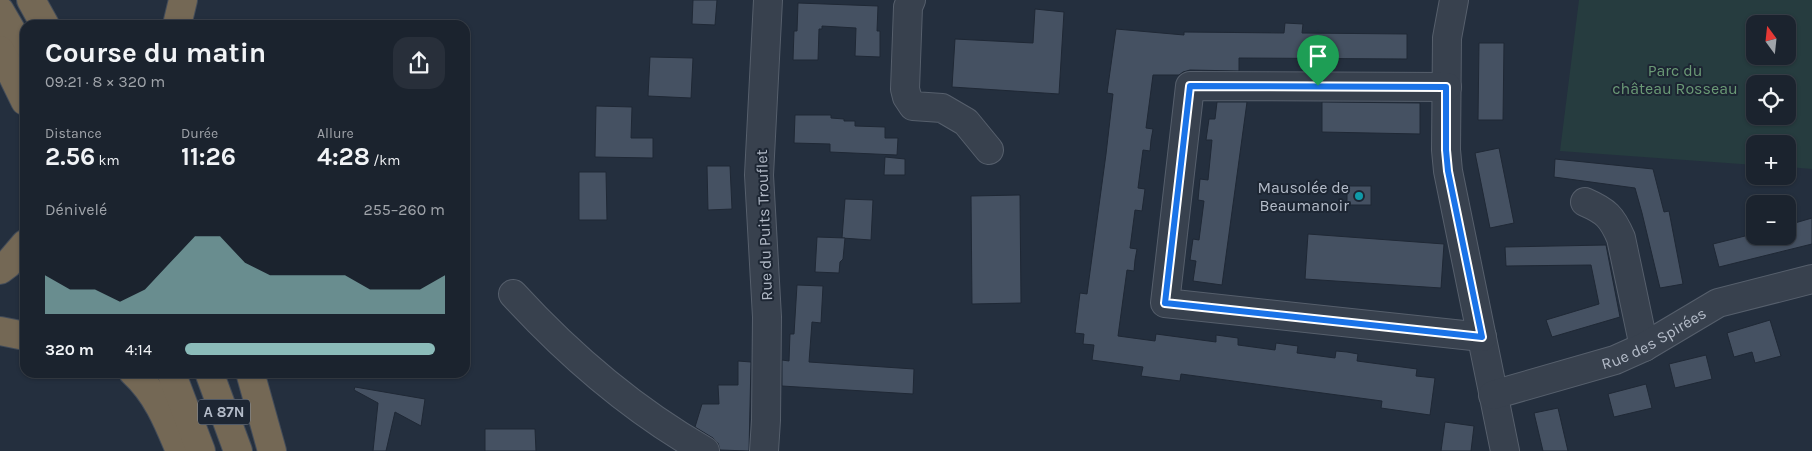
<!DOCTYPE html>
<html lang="fr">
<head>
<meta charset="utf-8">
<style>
	:root { --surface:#1b232e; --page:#282f3a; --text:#f1f3f6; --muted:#a0a4aa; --line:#39404a; --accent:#8bbbb9 }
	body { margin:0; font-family:Karla,sans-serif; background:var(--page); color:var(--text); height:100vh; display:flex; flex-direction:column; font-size:19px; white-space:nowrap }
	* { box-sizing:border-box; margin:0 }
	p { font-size:16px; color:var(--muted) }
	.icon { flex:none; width:28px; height:28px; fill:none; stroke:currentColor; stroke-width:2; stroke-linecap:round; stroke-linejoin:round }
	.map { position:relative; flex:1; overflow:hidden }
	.side { position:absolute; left:20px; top:20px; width:450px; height:358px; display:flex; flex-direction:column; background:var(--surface); border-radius:15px; box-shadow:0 1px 4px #0004,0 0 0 1px var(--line) }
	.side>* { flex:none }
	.needle { width:32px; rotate:345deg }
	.controls { position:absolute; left:1746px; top:15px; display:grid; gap:10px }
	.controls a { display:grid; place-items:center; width:50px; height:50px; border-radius:10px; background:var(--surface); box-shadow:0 1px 4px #0004,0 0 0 1px var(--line); font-size:25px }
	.pin { position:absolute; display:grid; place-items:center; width:42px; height:42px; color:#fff; margin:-51px -21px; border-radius:50% 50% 50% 0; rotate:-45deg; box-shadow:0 0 5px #0007 }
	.pin .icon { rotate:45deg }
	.round { display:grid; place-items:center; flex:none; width:52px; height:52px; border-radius:15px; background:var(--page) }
	.head { display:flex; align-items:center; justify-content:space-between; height:85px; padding:0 25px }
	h1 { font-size:28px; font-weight:700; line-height:38px }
	.stats { display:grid; grid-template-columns:repeat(3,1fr); gap:8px; height:85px; padding:5px 25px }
	.stats div { display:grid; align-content:center }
	.stats b { font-size:25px; font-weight:700 }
	.stats small { font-size:14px; font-weight:400 }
	.stats p { font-size:14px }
	.chart { height:140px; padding:10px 25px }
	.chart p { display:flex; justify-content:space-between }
	.chart svg { width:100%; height:90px; margin-top:5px; fill:var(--accent); opacity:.7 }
	ul { padding:0 25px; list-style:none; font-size:16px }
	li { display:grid; grid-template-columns:80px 60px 1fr; align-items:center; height:38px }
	li i { height:12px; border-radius:6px; background:var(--accent) }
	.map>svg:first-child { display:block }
	.green { fill:#263c3f; fill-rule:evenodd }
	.building { fill:#455162; stroke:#1f2835 }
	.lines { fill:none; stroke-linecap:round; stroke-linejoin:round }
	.minor-casing { stroke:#565f6c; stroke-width:30 }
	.highway-casing { stroke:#434c59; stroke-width:30 }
	.minor { stroke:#38414e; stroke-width:28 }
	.highway { stroke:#746855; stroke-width:28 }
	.route-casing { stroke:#fff; stroke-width:10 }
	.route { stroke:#1a73e8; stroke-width:6 }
	.culture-dot { fill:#0f9aa8; stroke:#1d2633; stroke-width:2 }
	.labels { text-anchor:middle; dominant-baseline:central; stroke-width:4; stroke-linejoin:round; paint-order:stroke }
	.shield { fill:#1d2633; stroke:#878f9c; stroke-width:1 }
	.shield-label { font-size:15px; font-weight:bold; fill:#b4bcc9 }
	.park-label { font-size:16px; fill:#6b9a76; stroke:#1d2633 }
	.poi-label { font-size:16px; fill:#b4bcc9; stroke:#1d2633; text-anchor:end }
	.street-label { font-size:16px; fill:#b4bcc9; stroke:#1d2633 }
</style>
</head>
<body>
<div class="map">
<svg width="1812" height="451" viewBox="0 0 1812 451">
	<rect width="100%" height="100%" fill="#242f3e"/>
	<path class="green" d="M 1579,0 L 1812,0 L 1812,169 L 1788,167 L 1788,144 L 1755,144 L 1755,165 L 1560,151 ZM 1755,24 L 1788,24 L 1788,56 L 1755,56 ZM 1755,84 L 1788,84 L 1788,116 L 1755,116 Z"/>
	<g class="building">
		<path d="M 693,0 L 717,0 L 715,25 L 692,24 Z"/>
		<path d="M 798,3 L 878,6 L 877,31 L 880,31 L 880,57 L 855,56 L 856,28 L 822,26 L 822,29 L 819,29 L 818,60 L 793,60 L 794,31 L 797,31 Z"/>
		<path d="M 1035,9 L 1064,12 L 1059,94 L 952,87 L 955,39 L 1033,43 Z"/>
		<path d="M 1285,23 L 1303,24 L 1302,33 L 1407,34 L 1407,59 L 1239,58 L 1239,71 L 1190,70 L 1183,72 L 1179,75 L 1153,75 L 1146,128 L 1153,129 L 1151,140 L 1150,151 L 1143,150 L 1138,188 L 1145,189 L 1142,211 L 1135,210 L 1130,248 L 1137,249 L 1135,260 L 1134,271 L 1127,270 L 1118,336 L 1155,341 L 1156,334 L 1216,342 L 1216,335 L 1238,338 L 1238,345 L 1275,350 L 1276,343 L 1298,346 L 1297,353 L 1335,358 L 1336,351 L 1347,352 L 1358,354 L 1357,361 L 1417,369 L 1416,376 L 1435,378 L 1430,415 L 1381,408 L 1382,401 L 1181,374 L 1180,381 L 1141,376 L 1143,367 L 1092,360 L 1094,345 L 1083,344 L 1084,334 L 1075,333 L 1080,293 L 1087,294 L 1106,154 L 1113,94 L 1107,93 L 1116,29 L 1184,35 L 1184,32 L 1284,33 Z"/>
		<path d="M 1479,43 L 1504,43 L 1503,120 L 1478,120 Z"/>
		<path d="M 650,57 L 693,58 L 691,98 L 648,96 Z"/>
		<path d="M 1217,102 L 1247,102 L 1222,285 L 1193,281 L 1196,261 L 1190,260 L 1193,239 L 1199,240 L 1204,201 L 1198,200 L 1200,179 L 1208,180 L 1212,140 L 1206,140 L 1209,119 L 1215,119 Z"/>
		<path d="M 1322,102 L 1420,103 L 1420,134 L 1322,132 Z"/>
		<path d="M 596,106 L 632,107 L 631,138 L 653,138 L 653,158 L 595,157 Z"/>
		<path d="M 795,115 L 831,115 L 831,118 L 844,119 L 844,121 L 855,121 L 855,126 L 885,127 L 885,138 L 898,138 L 897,155 L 830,152 L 830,144 L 794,143 Z"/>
		<path d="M 1499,148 L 1514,223 L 1490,228 L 1475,153 Z"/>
		<path d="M 885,157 L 905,159 L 905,175 L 884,175 Z"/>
		<path d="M 1555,159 L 1653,169 L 1664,212 L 1669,211 L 1683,284 L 1660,288 L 1642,213 L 1635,188 L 1554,177 Z"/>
		<path d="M 707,166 L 730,166 L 732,209 L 708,210 Z"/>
		<path d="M 579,172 L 606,172 L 607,220 L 579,220 Z"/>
		<rect x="1347" y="186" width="24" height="19"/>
		<path d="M 1020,195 L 1021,303 L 972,304 L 971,196 Z"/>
		<path d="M 845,199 L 873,200 L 871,240 L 842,238 Z"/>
		<path d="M 1812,218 L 1812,244 L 1719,267 L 1713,244 L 1745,236 L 1788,236 L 1788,225 Z"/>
		<path d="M 1308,234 L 1444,244 L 1441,288 L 1305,279 Z"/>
		<path d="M 817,237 L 845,238 L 843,259 L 840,262 L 839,273 L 815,272 Z"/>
		<path d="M 1606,245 L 1620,317 L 1552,337 L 1546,320 L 1599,304 L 1591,265 L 1506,266 L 1505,247 Z"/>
		<path d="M 797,285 L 823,286 L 821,323 L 812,322 L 809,362 L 914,369 L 913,394 L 782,386 L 782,360 L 789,361 L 790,334 L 794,334 Z"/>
		<path d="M 1770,320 L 1781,356 L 1755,363 L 1752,352 L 1734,357 L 1727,333 Z"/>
		<path d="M 1706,355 L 1712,379 L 1675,388 L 1669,364 Z"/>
		<path d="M 738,361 L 751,362 L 749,451 L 720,450 L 718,443 L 713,438 L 695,427 L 702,404 L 719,404 L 718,385 L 738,385 Z"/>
		<path d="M 1646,384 L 1652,408 L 1614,417 L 1608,394 Z"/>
		<path d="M 355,387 L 425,399 L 421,426 L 395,412 L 386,451 L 373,451 L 378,403 L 354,390 Z"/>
		<path d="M 1558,408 L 1568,451 L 1543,451 L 1534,413 Z"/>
		<path d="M 1445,422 L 1474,426 L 1471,451 L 1441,451 Z"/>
		<path d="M 485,429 L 535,429 L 536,451 L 485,451 Z"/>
	</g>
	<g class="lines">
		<g class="minor-casing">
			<g id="minor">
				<path d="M 911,0 L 908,7 L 905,89 L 907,97 L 913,106 L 942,108 L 966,122 L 989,150"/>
				<path d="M 1454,0 L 1447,38 L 1446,150 L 1448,171 L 1505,451"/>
				<path d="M 1447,87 L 1190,86 L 1165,303 L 1482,337"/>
				<path d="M 1585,202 C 1606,211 1612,217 1621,238 L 1644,347"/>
				<path d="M 513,294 C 569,355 633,410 705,451"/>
				<path id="s1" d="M 1493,395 L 1615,360 L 1644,347 L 1718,303 L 1812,279"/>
				<path d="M 764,451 L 766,420 L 767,317 L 759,175 L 768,0"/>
			</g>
		</g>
		<g class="highway-casing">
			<g id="highway">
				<path d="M 31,0 L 45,25"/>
				<path d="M 0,11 L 25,54"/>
				<path d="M 177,25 L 183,0"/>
				<path d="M 0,50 L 25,101"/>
				<path d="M 0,270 L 8,264 L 25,244"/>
				<path d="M 0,331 L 25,336"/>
				<path d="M 133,372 C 157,394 168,422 180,451"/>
				<path d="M 171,372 L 201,451"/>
				<path d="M 209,372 L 238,451"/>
				<path d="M 250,372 L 272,451"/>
			</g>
		</g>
		<use href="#minor" class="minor"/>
		<use href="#highway" class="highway"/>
	</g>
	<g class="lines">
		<g class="route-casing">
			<path id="route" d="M 1190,86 L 1446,87 L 1446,150 L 1448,171 L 1482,337 L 1165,303 Z"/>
		</g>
		<use href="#route" class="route"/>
	</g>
	<circle class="culture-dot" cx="1359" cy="196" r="5"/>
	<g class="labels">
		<rect class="shield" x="198" y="399.5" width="52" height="25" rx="4"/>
		<g class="shield-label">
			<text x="224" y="412">A 87N</text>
		</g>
		<g class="park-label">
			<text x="1675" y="70">Parc du<tspan x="1675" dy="18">château Rosseau</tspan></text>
		</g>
		<g class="poi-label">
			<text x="1349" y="187">Mausolée de<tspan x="1349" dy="18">Beaumanoir</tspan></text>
		</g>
		<g class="street-label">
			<text transform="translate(764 225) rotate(-92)">Rue du Puits Trouflet</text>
			<text stroke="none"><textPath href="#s1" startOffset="171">Rue des Spirées</textPath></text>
		</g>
	</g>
</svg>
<div class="controls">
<a><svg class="needle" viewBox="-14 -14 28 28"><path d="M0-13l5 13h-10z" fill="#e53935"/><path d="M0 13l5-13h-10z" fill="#a0a4aa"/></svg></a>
<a><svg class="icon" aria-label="locate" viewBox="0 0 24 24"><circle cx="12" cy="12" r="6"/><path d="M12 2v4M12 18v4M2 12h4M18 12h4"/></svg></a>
<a>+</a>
<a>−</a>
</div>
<div class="pin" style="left:1318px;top:86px;background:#1e9e55"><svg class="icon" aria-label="arrive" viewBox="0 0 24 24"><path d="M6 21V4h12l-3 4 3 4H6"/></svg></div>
<section class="side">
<div class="head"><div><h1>Course du matin</h1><p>09:21 · 8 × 320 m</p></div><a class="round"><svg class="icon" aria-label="share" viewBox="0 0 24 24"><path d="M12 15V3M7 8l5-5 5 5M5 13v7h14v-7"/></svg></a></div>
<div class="stats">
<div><p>Distance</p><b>2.56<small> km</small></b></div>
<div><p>Durée</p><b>11:26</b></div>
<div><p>Allure</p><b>4:28<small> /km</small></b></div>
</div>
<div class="chart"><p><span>Dénivelé</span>255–260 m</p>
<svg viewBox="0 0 160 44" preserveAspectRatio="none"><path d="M0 44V25L10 32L20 32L30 38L40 32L50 19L60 6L70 6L80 19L90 25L100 25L110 25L120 25L130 32L140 32L150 32L160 25V44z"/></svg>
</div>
<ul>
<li><b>320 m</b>4:14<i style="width:96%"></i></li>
</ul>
</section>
</div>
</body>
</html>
